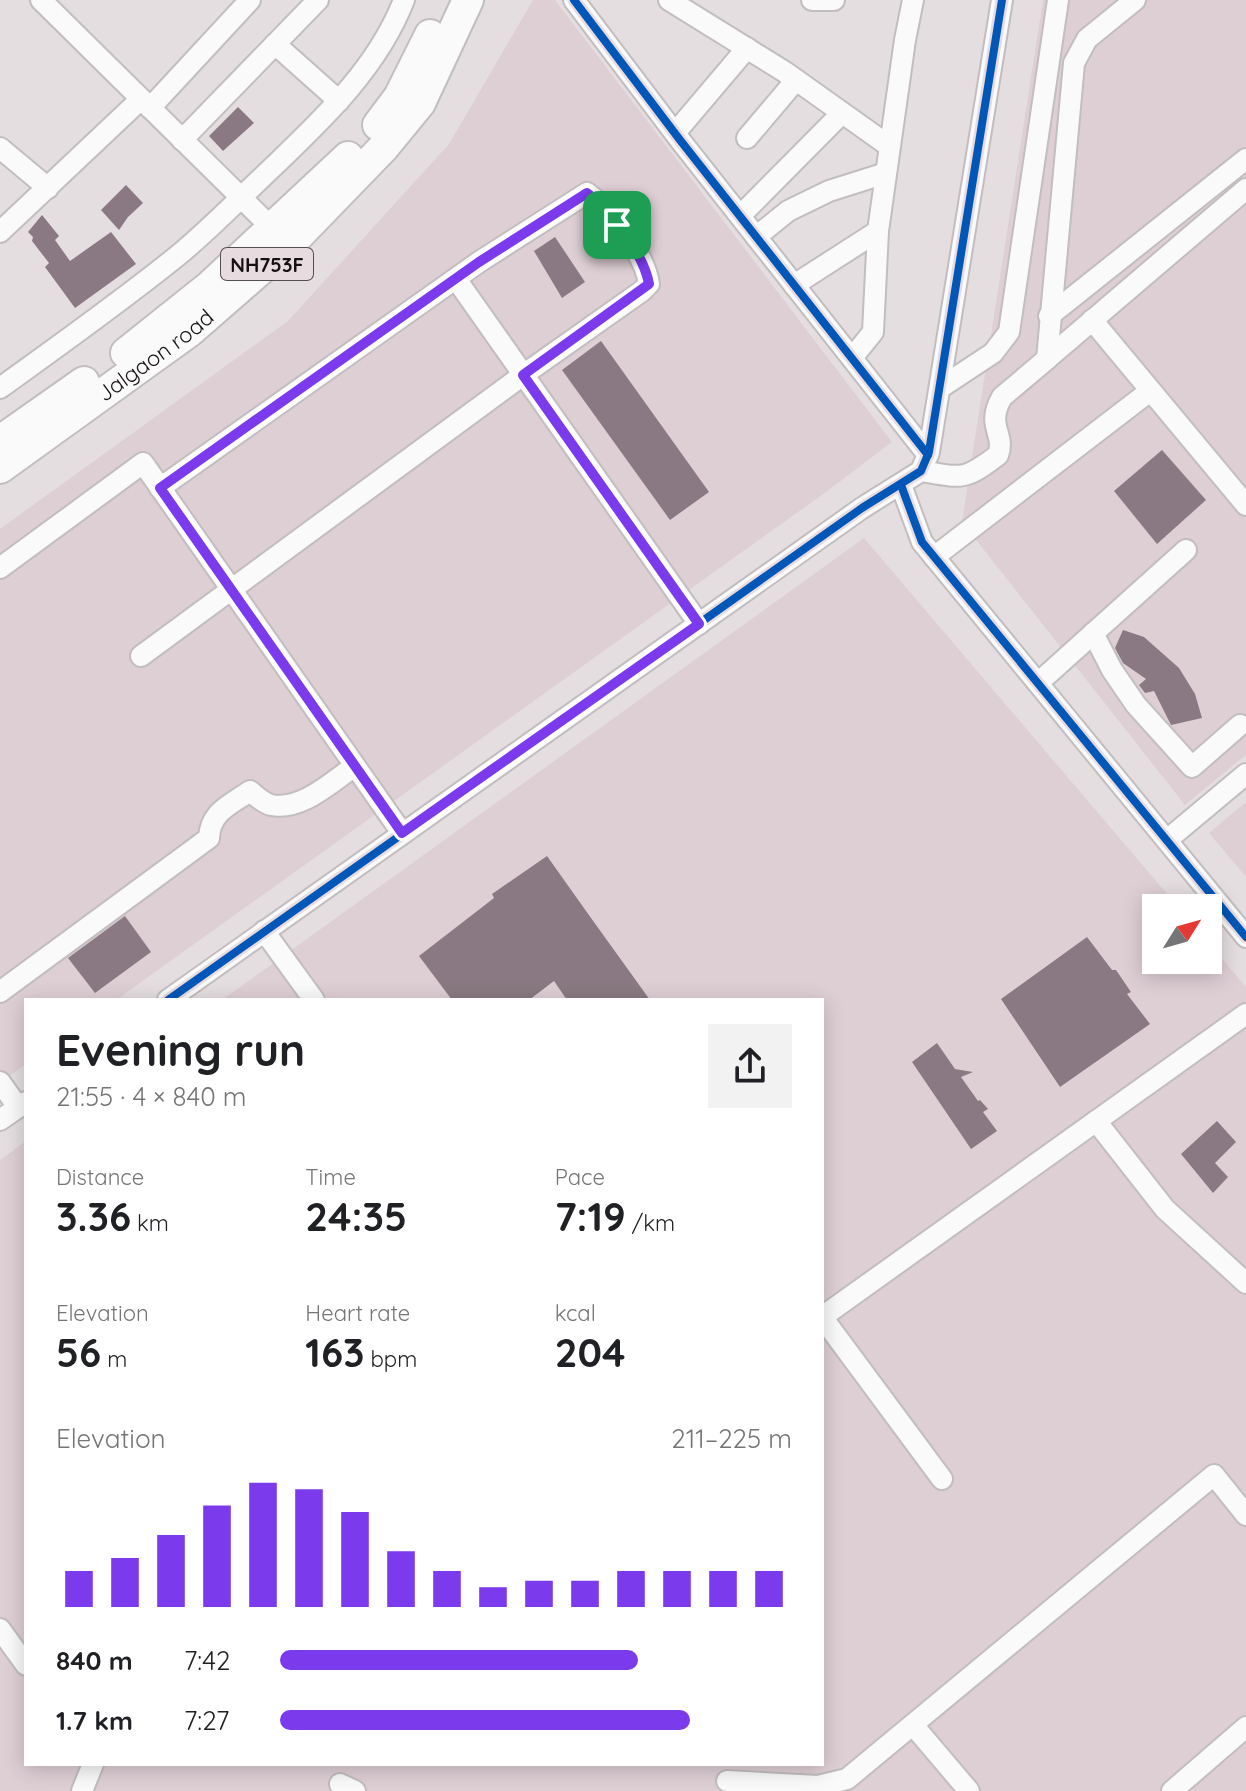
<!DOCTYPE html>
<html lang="en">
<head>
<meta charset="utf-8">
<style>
	:root { --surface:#fff; --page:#f2f2f2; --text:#202124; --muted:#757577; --accent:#7c3aed }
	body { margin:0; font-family:Quicksand,sans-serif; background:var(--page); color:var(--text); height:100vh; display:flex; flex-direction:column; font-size:30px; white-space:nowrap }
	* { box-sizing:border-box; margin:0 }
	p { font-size:26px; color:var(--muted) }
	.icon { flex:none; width:44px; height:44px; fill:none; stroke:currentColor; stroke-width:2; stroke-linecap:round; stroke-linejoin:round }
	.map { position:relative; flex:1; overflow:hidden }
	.sheet { position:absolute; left:24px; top:998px; width:800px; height:768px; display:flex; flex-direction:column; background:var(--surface); border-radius:0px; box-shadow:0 4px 20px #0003 }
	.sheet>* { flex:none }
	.needle { width:52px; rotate:53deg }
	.tools { position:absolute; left:1142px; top:894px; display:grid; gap:16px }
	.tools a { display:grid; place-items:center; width:80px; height:80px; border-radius:0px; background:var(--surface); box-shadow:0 4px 20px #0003; font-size:40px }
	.pin { position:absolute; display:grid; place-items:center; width:68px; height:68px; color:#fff; margin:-34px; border-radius:16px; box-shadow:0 4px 12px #0006 }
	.round { display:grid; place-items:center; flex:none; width:84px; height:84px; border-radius:0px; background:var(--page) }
	.summary { display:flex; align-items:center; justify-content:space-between; height:136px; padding:0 32px }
	h1 { font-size:44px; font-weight:700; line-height:60px }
	.stats { display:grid; grid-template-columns:repeat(3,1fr); gap:12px; height:136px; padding:8px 32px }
	.stats div { display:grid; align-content:center }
	.stats b { font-size:40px; font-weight:700 }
	.stats small { font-size:22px; font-weight:400 }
	.stats p { font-size:22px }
	.chart { height:224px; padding:16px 32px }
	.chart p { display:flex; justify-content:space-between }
	.chart svg { width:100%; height:144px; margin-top:8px; stroke:var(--accent); stroke-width:6 }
	ul { padding:0 32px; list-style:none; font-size:26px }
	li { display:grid; grid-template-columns:128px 96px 1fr; align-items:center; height:60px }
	li i { height:20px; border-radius:10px; background:var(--accent) }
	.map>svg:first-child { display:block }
	.built { fill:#decfd5 }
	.building { fill:#8a7982 }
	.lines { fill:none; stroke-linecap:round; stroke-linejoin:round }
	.minor-casing { stroke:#c2bdbf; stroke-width:24 }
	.highway-casing { stroke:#c2bdbf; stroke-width:34 }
	.minor { stroke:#fbfafa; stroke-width:20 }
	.highway { stroke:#fbfafa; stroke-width:30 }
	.cycleway-casing { stroke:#e8dbe0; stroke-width:13 }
	.cycleway { stroke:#0057b8; stroke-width:8 }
	.route-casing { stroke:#fff; stroke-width:16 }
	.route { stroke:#7c3aed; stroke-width:10 }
	.labels { text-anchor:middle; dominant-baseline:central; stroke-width:8; stroke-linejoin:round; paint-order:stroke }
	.shield { fill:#e8dbe0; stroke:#544e50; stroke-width:2 }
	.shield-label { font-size:20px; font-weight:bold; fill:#151112 }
	.street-label { font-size:22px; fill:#151112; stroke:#e8dbe0 }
</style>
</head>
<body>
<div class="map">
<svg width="1246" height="1791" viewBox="0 0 1246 1791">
	<rect width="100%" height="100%" fill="#e5dee1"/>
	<g class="built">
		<path d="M 533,0 L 555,0 L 892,442 L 826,492 L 116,1000 L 26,1000 L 26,1064 L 0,1083 L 0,529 L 288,321 L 449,144 Z"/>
		<path d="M 1043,0 L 1246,0 L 1246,755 L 1185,805 L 962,522 Z"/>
		<path d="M 864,538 L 1179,908 L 1156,908 L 1156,960 L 1208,960 L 1208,942 L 1246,987 L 1246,1791 L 0,1791 L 0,1160 L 26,1141 L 26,1764 L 822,1764 L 822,1000 L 222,1000 Z"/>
		<path d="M 1246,802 L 1246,877 L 1209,833 Z"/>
	</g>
	<g class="building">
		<path d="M 238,107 L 254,123 L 223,151 L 209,136 Z"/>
		<path d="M 126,185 L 143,203 L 128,217 L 119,230 L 101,210 Z"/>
		<path d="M 42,215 L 59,236 L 55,240 L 70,261 L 111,232 L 136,264 L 75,308 L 45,267 L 49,263 L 32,241 L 33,237 L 28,232 Z"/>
		<path d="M 555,237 L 585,282 L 562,298 L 534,251 Z"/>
		<path d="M 601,341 L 709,492 L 670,520 L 562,370 Z"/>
		<path d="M 1162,450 L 1206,500 L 1157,544 L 1114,491 Z"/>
		<path d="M 1123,630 L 1144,637 L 1179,668 L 1195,694 L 1202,718 L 1171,725 L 1154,691 L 1145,693 L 1139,685 L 1146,679 L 1123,663 L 1115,648 Z"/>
		<path d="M 547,856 L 591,918 L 650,1000 L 567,1000 L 554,981 L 529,1000 L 452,1000 L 419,956 L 494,898 L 492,894 Z"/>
		<path d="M 125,916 L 151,952 L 95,993 L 68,958 Z"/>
		<path d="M 1087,937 L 1112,970 L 1116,970 L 1131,992 L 1127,994 L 1150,1024 L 1060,1087 L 1001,999 Z"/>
		<path d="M 937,1043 L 955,1069 L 973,1072 L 961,1077 L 978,1101 L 980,1100 L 988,1109 L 983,1112 L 997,1131 L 971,1149 L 912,1062 Z"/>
		<path d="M 1217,1121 L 1236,1142 L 1215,1163 L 1228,1177 L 1213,1193 L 1181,1154 Z"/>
	</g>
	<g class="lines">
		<g class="minor-casing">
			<g id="minor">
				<path d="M 41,0 L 280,236"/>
				<path d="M 574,0 L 680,140 L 928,455"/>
				<path d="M 669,0 L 785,72 L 889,146"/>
				<path d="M 812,0 L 834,0"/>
				<path d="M 275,44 L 339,101"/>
				<path d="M 150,108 L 250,0"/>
				<path d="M 675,133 L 747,48"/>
				<path d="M 747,138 L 796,80"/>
				<path d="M 182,140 L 318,0"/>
				<path d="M 0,148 L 48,188"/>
				<path d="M 740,216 L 842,113"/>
				<path d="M 0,232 L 141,99"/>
				<path d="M 756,237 L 788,211 L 829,191 L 886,173"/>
				<path d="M 456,279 L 699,624"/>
				<path d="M 794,285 L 878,231"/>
				<path d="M 1049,316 L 1246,159"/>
				<path d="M 1092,320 L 1246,505"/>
				<path d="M 852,358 L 873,332 L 878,231 L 905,40 L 913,0"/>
				<path d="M 1047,359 L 1246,189"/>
				<path d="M 0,388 C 61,344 122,301 181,253 C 213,226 243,195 274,166 C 325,117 378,67 404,0"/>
				<path d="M 940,388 L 993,353 L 1009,332 L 1058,0"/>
				<path d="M 921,471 C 962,478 964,481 998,455 C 1006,433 985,427 1002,397 L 1047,359 L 1074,63 L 1087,39 L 1135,0"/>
				<path d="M 901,485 L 922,542 L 1246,937"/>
				<path d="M 934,557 L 1150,391"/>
				<path d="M 0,568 L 143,463 L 402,833"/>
				<path d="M 1093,633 L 1112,670 L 1136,705 L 1192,767 L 1240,725"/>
				<path d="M 141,656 L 523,375 L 642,291 L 649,284 C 645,255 611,210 587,193 L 479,262 L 160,488"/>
				<path d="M 1038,683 L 1186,550"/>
				<path d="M 1167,840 L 1246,774"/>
				<path d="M 264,931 L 314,1000"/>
				<path d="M 0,992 L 209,838 C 210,812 230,805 250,791 C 256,796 263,803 271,805 C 302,811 331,782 355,766"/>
				<path d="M 168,1000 L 862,508 L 921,471 L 929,452 L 1002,0"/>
				<path d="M 0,1082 L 18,1107"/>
				<path d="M 0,1120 L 26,1102"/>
				<path d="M 1096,1121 L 1165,1209 L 1246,1283"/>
				<path d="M 942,1479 L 822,1317 L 1246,1014"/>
				<path d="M 0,1629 L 26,1665"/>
				<path d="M 913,1725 L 969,1791"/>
				<path d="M 727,1781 L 818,1786 L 847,1779 L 1214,1475 L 1246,1515"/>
				<path d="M 340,1784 L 355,1791"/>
				<path d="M 82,1791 L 93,1764"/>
				<path d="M 1172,1791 L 1246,1727"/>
			</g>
		</g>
		<g class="highway-casing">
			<g id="highway">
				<path d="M 378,125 L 399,97 L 430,35"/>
				<path d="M 126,353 L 210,286 L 348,157"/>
				<path d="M 0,441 L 84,382"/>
				<path id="s1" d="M 0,468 L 190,331 L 293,241 L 384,147 L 420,103 L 468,0"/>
			</g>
		</g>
		<use href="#minor" class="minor"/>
		<use href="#highway" class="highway"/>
		<g class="cycleway-casing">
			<g id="cycleway">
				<path d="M 574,0 L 680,140 L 928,455"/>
				<path d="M 901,485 L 922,542 L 1246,937"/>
				<path d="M 168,1000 L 862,508 L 921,471 L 929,452 L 1002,0"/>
			</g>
		</g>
		<use href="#cycleway" class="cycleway"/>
	</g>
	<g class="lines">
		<g class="route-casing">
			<path id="route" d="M 587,193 C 611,210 644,255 649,284 L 523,375 L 699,624 L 402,833 L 160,488 L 479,262 Z"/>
		</g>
		<use href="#route" class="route"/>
	</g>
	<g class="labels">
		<rect class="shield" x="221" y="248" width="92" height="32" rx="6"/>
		<g class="shield-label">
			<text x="267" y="264">NH753F</text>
		</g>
		<g class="street-label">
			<text stroke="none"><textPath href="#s1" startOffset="192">Jalgaon road</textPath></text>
		</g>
	</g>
</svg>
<div class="tools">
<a><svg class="needle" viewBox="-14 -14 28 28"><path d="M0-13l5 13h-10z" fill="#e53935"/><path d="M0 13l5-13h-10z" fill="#757577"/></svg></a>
</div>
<div class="pin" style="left:617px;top:225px;background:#1e9e55"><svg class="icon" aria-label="arrive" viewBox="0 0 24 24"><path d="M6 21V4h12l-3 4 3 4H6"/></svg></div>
<section class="sheet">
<div class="summary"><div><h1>Evening run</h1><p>21:55 · 4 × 840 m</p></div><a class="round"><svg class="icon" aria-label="share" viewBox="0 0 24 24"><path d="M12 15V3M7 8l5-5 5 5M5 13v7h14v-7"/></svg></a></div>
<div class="stats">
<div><p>Distance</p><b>3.36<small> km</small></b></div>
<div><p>Time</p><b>24:35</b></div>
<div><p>Pace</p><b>7:19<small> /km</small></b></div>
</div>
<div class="stats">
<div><p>Elevation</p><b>56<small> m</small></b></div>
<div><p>Heart rate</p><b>163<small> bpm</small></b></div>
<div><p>kcal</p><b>204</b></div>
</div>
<div class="chart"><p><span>Elevation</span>211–225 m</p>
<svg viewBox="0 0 160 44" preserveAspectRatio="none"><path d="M5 44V33M15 44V29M25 44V22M35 44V13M45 44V6M55 44V8M65 44V15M75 44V27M85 44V33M95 44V38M105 44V36M115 44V36M125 44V33M135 44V33M145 44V33M155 44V33"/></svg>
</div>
<ul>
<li><b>840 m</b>7:42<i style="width:70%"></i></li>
<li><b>1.7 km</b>7:27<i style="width:80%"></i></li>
</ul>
</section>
</div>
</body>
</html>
